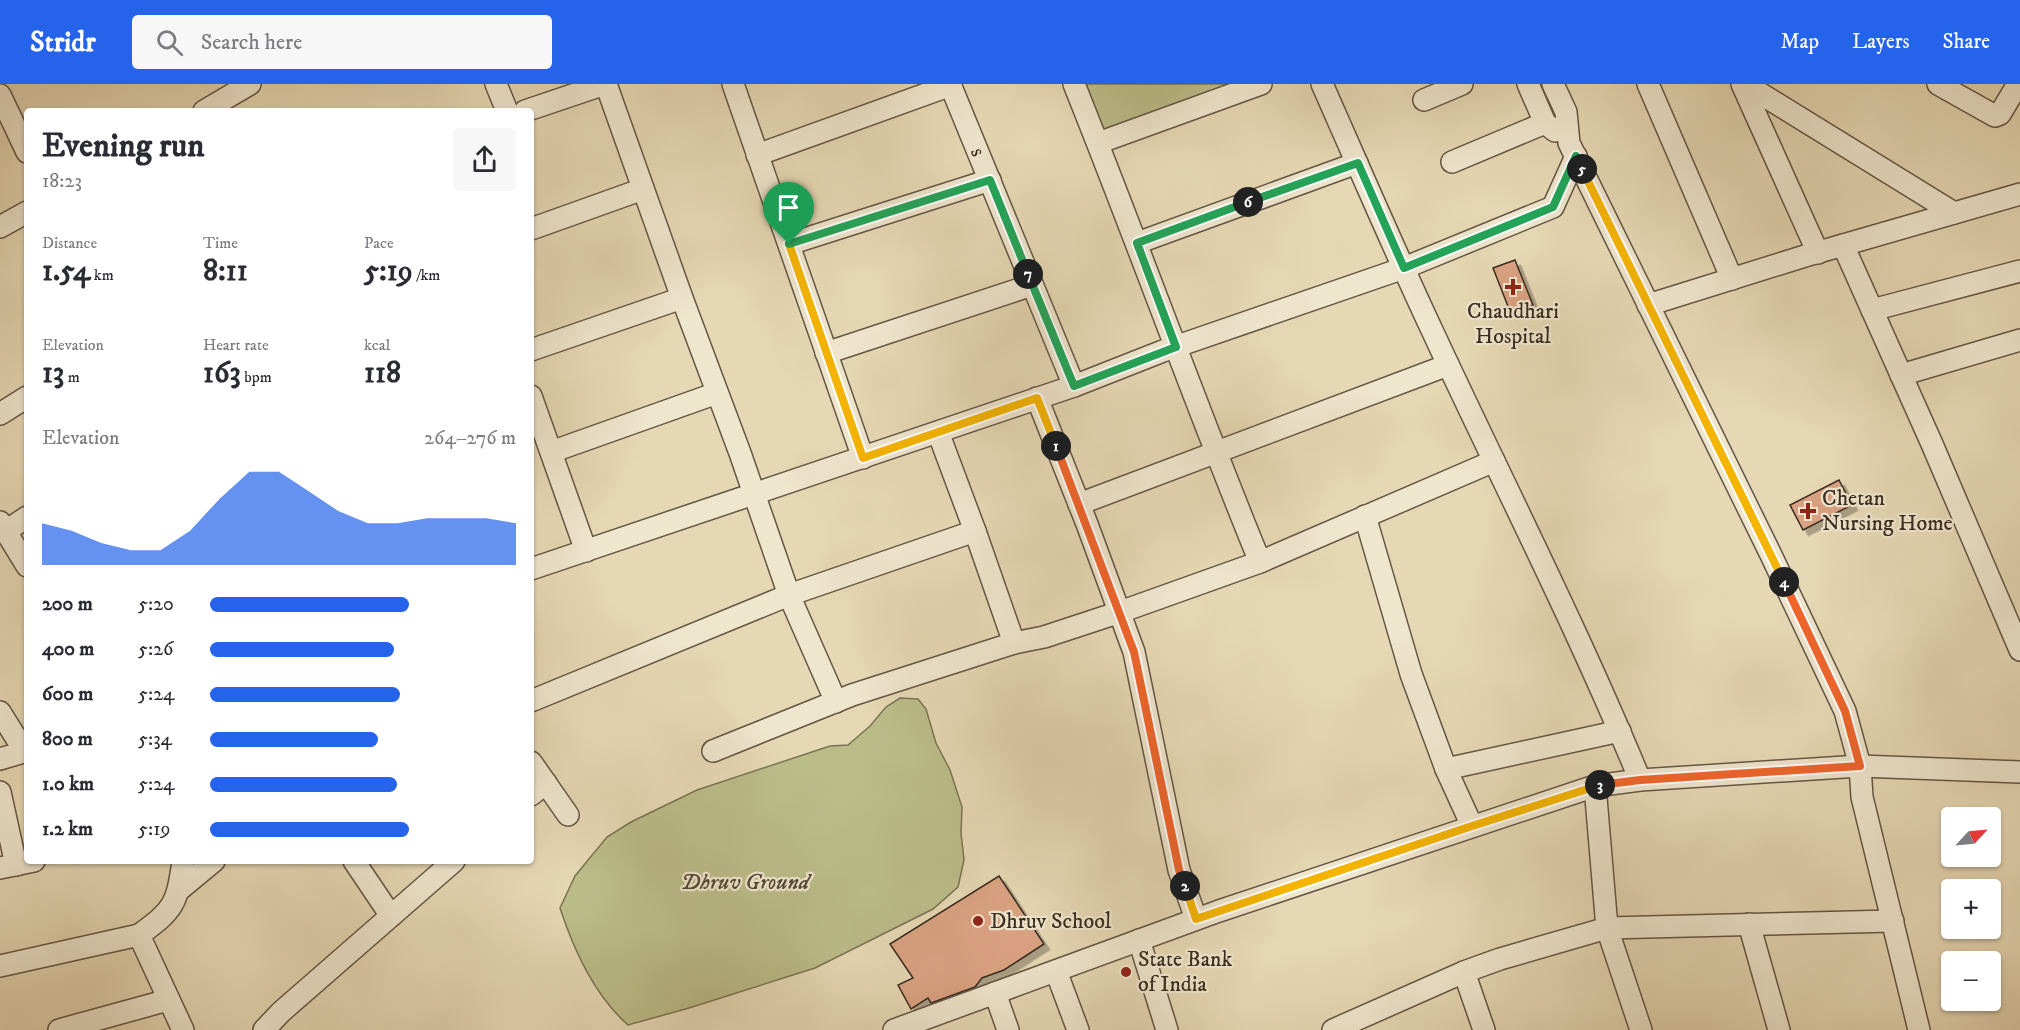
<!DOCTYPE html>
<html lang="en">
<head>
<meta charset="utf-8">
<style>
	:root { --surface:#fff; --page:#f7f7f7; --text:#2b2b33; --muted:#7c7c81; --accent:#2563eb }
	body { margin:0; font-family:"IM FELL DW Pica",serif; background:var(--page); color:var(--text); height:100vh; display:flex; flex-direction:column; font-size:22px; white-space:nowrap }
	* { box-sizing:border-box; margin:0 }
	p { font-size:20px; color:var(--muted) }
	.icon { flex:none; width:33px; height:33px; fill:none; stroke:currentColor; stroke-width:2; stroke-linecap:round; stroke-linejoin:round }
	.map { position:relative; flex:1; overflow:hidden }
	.drawer { position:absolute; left:24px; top:24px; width:510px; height:756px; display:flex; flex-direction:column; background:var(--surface); border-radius:6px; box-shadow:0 2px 4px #0004 }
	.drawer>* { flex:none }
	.needle { width:39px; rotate:64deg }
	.buttons { position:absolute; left:1941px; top:723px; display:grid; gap:12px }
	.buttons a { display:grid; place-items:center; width:60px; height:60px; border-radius:6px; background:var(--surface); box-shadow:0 2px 4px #0004; font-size:30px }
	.pin { position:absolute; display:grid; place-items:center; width:51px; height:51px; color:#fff; margin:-62px -26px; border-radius:50% 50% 50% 0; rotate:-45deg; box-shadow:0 0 6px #0007 }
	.pin .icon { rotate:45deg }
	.km { position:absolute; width:30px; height:30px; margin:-15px; border-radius:50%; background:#222; color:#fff; font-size:16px; line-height:30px; text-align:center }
	.round { display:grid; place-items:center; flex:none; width:63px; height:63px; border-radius:6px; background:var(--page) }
	.summary { display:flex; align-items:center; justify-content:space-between; height:102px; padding:0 18px }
	h1 { font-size:33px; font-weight:700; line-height:45px }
	.metrics { display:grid; grid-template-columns:repeat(3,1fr); gap:9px; height:102px; padding:6px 18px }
	.metrics div { display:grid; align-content:center }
	.metrics b { font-size:30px; font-weight:700 }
	.metrics small { font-size:16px; font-weight:400 }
	.metrics p { font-size:16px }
	.chart { height:168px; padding:12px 18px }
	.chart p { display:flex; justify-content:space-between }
	.chart svg { width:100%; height:108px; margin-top:6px; fill:var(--accent); opacity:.7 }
	ul { padding:0 18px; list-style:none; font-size:20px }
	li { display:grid; grid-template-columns:96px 72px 1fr; align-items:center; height:45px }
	li i { height:15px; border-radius:8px; background:var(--accent) }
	header { display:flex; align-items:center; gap:36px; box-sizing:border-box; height:84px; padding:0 30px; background:var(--accent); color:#fff }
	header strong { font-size:28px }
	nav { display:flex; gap:33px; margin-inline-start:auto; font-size:21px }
	.search { width:420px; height:54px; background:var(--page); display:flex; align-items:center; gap:15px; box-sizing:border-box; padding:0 21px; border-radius:6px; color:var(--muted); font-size:22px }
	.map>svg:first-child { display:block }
	.green { fill:#bbbd89; stroke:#7a7454; stroke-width:1.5 }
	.building { fill:#daa282; stroke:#382b20; stroke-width:1.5; filter:url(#shadow) }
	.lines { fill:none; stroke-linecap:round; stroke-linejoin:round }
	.minor-casing { stroke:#645645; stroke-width:24 }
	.minor { stroke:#efe6ce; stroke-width:21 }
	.split-1-casing { stroke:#fff; stroke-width:12 }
	.split-2-casing { stroke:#fff; stroke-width:12 }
	.split-3-casing { stroke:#fff; stroke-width:12 }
	.split-4-casing { stroke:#fff; stroke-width:12 }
	.split-5-casing { stroke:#fff; stroke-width:12 }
	.split-6-casing { stroke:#fff; stroke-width:12 }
	.split-7-casing { stroke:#fff; stroke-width:12 }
	.split-8-casing { stroke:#fff; stroke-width:12 }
	.split-1 { stroke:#f5b400; stroke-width:8 }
	.split-2 { stroke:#f0652b; stroke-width:8 }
	.split-3 { stroke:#f5b400; stroke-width:8 }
	.split-4 { stroke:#f0652b; stroke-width:8 }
	.split-5 { stroke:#f5b400; stroke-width:8 }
	.split-6 { stroke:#22a559; stroke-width:8 }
	.split-7 { stroke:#22a559; stroke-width:8 }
	.split-8 { stroke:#22a559; stroke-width:8 }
	.poi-dot { fill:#8f2418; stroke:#efe6ce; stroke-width:2 }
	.labels { text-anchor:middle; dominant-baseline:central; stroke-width:4.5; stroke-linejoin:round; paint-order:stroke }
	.street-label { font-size:22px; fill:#382b20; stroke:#efe6ce }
	.poi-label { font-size:22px; fill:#382b20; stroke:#efe6ce; text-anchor:start }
	.park-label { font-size:22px; font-style:italic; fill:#524835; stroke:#efe6ce }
</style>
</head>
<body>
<header>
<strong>Stridr</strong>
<div class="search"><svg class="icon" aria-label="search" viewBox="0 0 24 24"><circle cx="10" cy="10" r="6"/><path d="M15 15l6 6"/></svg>Search here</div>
<nav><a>Map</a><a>Layers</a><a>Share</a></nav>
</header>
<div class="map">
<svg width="2020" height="946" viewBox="0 0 2020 946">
	<defs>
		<filter id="shadow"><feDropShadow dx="5.5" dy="5.5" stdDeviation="0" flood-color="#0004"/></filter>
	</defs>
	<rect width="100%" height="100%" fill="#e6d8b4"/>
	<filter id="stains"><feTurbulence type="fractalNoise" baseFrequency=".00333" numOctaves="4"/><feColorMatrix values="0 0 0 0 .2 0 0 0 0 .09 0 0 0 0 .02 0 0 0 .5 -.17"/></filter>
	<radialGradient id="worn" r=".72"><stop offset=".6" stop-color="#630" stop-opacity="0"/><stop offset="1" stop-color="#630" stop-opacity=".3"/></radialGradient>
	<g class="green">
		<path d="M 1086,0 L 1242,0 L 1105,51 Z"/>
		<path d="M 900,614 L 918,615 L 926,625 L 936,659 L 950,686 L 962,723 L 961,749 L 964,776 L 958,803 L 933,825 L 815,884 L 689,924 L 628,941 C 594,911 574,867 560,824 L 575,792 L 607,753 L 631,738 L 697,706 L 830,662 L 848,661 L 870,642 L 886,623 Z"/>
	</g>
	<g class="building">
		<path d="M 1515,176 L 1533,221 L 1511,230 L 1493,184 Z"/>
		<path d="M 1839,396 L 1852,421 L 1803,446 L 1790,421 Z"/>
		<path d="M 999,792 L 1044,860 L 1004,886 L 982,894 L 975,903 L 931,919 L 928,914 L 911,925 L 898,901 L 913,894 L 890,860 Z"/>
	</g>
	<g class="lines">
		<g class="minor-casing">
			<g id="minor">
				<path d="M 496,0 L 507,27"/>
				<path d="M 606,0 L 682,214 L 740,369 L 789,511 L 836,618"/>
				<path d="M 733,0 L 863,374"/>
				<path d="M 950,0 L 1074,302"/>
				<path d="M 1074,0 C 1138,159 1195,320 1260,478 L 1494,377"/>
				<path d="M 1322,0 C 1358,81 1393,163 1431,244 C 1501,395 1577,543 1640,696"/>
				<path d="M 1528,0 L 1545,39 L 1555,47"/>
				<path d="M 1553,0 L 1566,28 L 1569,59 L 1772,473 L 1845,627 L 1860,682 L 1862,713 L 1919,946"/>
				<path d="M 1648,0 L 1732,195"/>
				<path d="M 1742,0 L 1818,169"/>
				<path d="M 1745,0 L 1954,129"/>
				<path d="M 1938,0 L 1995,32 L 2000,30 L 2018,0"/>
				<path d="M 0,11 L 27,68"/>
				<path d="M 1424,16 L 1462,0"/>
				<path d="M 204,27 L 250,0"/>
				<path d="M 525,27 L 605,0"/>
				<path d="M 1098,59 L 1261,0"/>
				<path d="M 757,71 L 951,1"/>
				<path d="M 1452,78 L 1545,39"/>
				<path d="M 0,143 L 27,128"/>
				<path d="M 531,145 L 643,105"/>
				<path d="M 1137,159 L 1357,79"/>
				<path d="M 789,160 L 990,96"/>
				<path d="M 1843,161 L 1932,360 L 2020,566"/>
				<path d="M 1648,221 L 1805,172 L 2020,110"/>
				<path d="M 1872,226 L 2020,187"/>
				<path d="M 531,266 L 682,214"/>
				<path d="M 826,269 L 1032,201"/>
				<path d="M 1901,291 L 2020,256"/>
				<path d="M 531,312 L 586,467"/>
				<path d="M 1037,314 L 1087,440 L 1134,568 L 1179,786 L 1196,835"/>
				<path d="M 0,330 L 27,313"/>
				<path d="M 938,348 L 975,447 L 1014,559"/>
				<path d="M 551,368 L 717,309"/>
				<path d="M 1079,420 L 1448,281"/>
				<path d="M 1365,432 L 1411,590 L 1446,685 L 1472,742"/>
				<path d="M 0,438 L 27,482"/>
				<path d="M 6,447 L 27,433"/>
				<path d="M 531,485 L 1074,302 L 1163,267 L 1404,184 L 1553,123 L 1576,72"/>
				<path d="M 531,617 L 789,511 L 975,447"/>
				<path d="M 0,628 L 25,668"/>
				<path d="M 713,667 L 852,611 L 1014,559 L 1044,553 L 1120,528 L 1260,478"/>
				<path d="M 0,675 L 27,667"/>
				<path d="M 531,678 L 568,731"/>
				<path d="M 1446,685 L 1620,647"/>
				<path d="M 1595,702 L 1607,844 L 1641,946"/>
				<path d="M 0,708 L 16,781"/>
				<path d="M 531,711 L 546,699"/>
				<path d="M 354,777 L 391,832"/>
				<path d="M 0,784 L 34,777"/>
				<path d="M 179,806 L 214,777"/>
				<path d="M 1749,840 L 1779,946"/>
				<path d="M 139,851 C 174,826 177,820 183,777"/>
				<path d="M 1139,856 L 1167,946"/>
				<path d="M 0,882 L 139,851 L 183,946"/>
				<path d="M 1056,887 L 1078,946"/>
				<path d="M 1464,888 L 1484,946"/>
				<path d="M 995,909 L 1008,946"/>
				<path d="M 59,946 L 168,916"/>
				<path d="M 264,946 L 281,928 L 454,777"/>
				<path d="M 894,946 L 1219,827 L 1595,702 L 1640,696 L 1860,682 L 2020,688"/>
				<path d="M 1333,946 L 1464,888 L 1500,875 L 1607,844 L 1893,837"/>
			</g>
		</g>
		<use href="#minor" class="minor"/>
	</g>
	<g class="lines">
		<g class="split-1-casing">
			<path id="split-1" d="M 789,160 L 863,374 L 1037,314 L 1056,362"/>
		</g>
		<g class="split-2-casing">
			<path id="split-2" d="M 1056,362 L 1134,568 L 1179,786 L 1185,802"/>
		</g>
		<g class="split-3-casing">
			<path id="split-3" d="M 1185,802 L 1196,835 L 1472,742 L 1600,701"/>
		</g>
		<g class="split-4-casing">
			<path id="split-4" d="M 1600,701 L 1640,696 L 1860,682 L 1845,627 L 1784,498"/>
		</g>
		<g class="split-5-casing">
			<path id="split-5" d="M 1582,85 L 1784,498"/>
		</g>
		<g class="split-6-casing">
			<path id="split-6" d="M 1248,118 L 1358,79 L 1404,184 L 1553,123 L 1576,72 L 1582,85"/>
		</g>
		<g class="split-7-casing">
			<path id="split-7" d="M 1028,190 L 1074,302 L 1176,263 L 1137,159 L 1248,118"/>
		</g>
		<g class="split-8-casing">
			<path id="split-8" d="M 789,160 L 990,96 L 1028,190"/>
		</g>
		<use href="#split-1" class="split-1"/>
		<use href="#split-2" class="split-2"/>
		<use href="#split-3" class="split-3"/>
		<use href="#split-4" class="split-4"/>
		<use href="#split-5" class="split-5"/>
		<use href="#split-6" class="split-6"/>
		<use href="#split-7" class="split-7"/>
		<use href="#split-8" class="split-8"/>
	</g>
	<g class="poi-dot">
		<path d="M1510 194h6v6h6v6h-6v6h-6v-6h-6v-6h6z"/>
		<path d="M1805 418h6v6h6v6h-6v6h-6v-6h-6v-6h6z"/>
		<circle cx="978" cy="837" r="6"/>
		<circle cx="1126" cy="888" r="6"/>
	</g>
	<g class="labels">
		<g class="street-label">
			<text transform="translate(978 68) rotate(68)">s</text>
		</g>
		<g class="poi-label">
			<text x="1513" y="227" text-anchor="middle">Chaudhari<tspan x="1513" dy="25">Hospital</tspan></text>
			<text x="1822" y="414">Chetan<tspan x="1822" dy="25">Nursing Home</tspan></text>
			<text x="990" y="837">Dhruv School</text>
			<text x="1138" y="875">State Bank<tspan x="1138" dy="25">of India</tspan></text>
		</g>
		<g class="park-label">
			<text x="745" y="798">Dhruv Ground</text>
		</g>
	</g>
	<rect width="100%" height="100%" filter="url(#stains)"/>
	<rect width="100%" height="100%" fill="url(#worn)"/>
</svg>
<div class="buttons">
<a><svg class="needle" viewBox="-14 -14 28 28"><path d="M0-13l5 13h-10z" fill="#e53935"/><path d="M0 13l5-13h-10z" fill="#7c7c81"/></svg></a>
<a>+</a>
<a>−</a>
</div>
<div class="pin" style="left:789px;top:160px;background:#1e9e55"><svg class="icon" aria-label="arrive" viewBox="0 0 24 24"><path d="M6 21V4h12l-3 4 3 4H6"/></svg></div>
<b class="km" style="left:1056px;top:362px">1</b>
<b class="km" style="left:1185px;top:802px">2</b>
<b class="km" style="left:1600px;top:701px">3</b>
<b class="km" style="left:1784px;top:498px">4</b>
<b class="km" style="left:1582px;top:85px">5</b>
<b class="km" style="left:1248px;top:118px">6</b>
<b class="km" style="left:1028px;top:190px">7</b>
<section class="drawer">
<div class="summary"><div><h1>Evening run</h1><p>18:23</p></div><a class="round"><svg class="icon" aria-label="share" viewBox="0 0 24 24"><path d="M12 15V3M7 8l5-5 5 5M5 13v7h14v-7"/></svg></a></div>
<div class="metrics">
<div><p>Distance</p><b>1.54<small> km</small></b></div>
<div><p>Time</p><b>8:11</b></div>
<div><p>Pace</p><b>5:19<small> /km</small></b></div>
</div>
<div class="metrics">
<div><p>Elevation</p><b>13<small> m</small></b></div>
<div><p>Heart rate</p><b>163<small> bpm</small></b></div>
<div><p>kcal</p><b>118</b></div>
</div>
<div class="chart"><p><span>Elevation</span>264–276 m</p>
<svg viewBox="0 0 160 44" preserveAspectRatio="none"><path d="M0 44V27L10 30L20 35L30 38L40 38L50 30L60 17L70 6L80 6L90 14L100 22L110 27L120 27L130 25L140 25L150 25L160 27V44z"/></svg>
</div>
<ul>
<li><b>200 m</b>5:20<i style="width:65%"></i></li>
<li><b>400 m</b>5:26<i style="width:60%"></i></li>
<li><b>600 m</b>5:24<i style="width:62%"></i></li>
<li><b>800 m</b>5:34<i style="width:55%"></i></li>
<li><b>1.0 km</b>5:24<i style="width:61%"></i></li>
<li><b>1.2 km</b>5:19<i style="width:65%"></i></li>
</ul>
</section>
</div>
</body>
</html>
